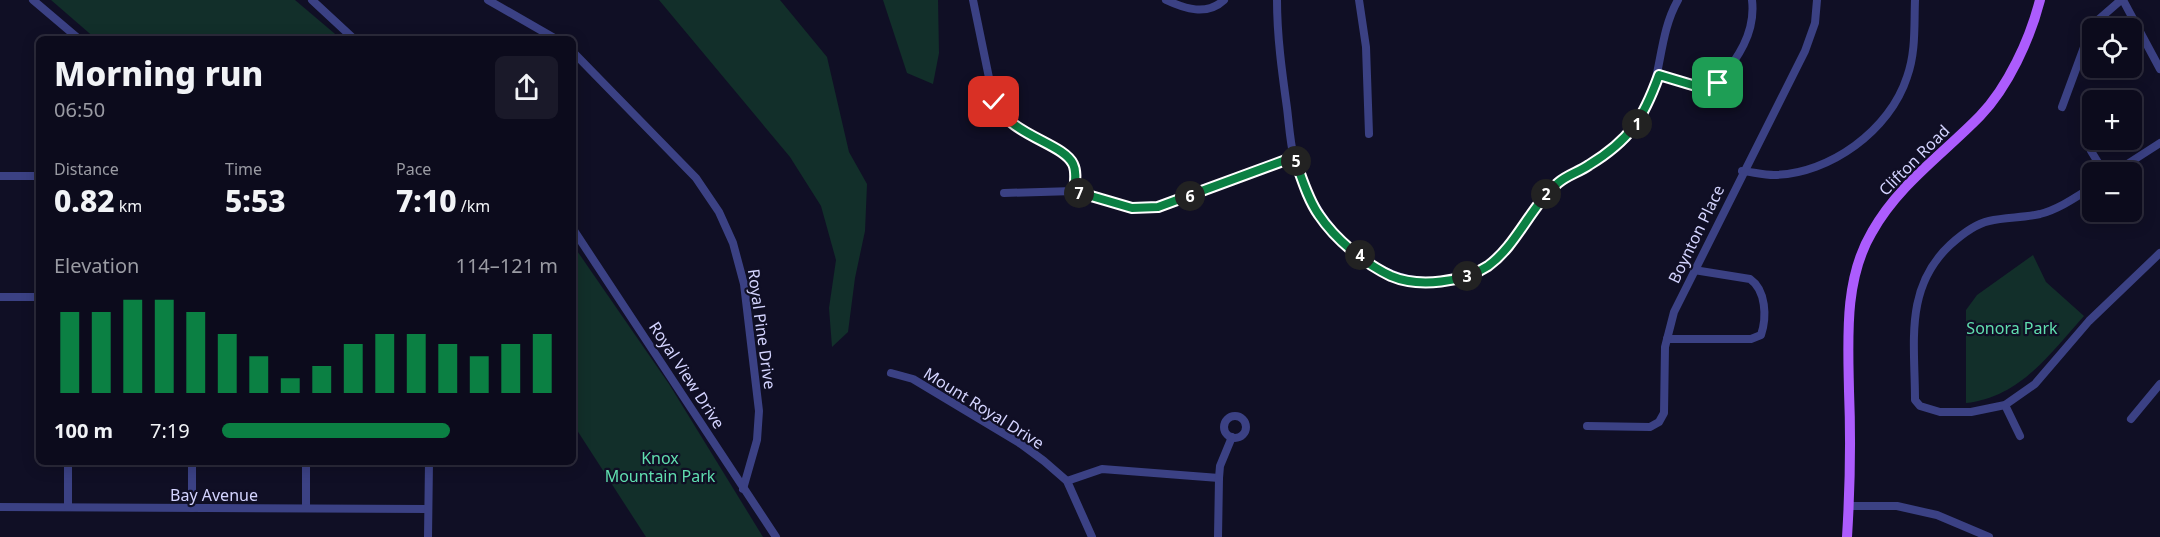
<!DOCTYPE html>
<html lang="en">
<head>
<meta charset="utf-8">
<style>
	:root { --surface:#0c0b1c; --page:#1a1929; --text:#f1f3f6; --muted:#9a9ba3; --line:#2c2b3b; --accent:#0b8043 }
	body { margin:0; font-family:"Noto Sans",sans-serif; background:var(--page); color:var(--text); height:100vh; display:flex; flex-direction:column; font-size:22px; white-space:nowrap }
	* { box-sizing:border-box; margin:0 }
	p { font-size:20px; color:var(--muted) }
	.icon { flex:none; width:33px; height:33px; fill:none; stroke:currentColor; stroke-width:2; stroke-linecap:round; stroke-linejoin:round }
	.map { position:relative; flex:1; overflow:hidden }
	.panel { position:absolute; left:36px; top:36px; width:540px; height:429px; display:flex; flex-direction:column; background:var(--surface); border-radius:9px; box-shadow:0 3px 15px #0003,0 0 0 2px var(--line) }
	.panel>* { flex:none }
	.buttons { position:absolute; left:2082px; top:18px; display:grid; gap:12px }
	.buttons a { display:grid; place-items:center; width:60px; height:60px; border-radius:9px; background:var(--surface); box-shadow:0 3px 15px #0003,0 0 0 2px var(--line); font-size:30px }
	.pin { position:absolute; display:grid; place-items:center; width:51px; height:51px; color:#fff; margin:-26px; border-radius:12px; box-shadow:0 3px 9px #0006 }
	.km { position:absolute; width:30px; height:30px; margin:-15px; border-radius:50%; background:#222; color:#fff; font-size:16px; line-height:30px; text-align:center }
	.round { display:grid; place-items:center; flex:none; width:63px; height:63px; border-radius:9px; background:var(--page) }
	.summary { display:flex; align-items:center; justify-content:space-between; height:102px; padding:0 18px }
	h1 { font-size:33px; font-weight:800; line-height:45px }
	.metrics { display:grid; grid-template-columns:repeat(3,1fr); gap:9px; height:102px; padding:6px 18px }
	.metrics div { display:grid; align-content:center }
	.metrics b { font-size:30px; font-weight:800 }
	.metrics small { font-size:16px; font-weight:400 }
	.metrics p { font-size:16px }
	.chart { height:168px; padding:12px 18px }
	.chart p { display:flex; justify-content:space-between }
	.chart svg { width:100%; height:108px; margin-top:6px; stroke:var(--accent); stroke-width:6 }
	ul { padding:0 18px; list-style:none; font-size:20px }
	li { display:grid; grid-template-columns:96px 72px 1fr; align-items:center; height:45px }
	li i { height:15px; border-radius:8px; background:var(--accent) }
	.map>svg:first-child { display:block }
	.green { fill:#122f2a }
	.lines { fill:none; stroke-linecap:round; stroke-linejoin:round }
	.minor { stroke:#3b4184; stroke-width:8 }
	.major { stroke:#ac5cfd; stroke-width:10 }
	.route-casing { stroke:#fff; stroke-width:12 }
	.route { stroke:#0b8043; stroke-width:8 }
	.labels { text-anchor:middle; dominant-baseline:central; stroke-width:4.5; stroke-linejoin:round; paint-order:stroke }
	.street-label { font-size:16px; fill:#d4d4ff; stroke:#100f25 }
	.park-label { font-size:16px; fill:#60deaf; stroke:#100f25 }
</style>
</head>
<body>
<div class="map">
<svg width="2160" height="537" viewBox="0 0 2160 537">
	<rect width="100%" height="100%" fill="#100f25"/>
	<g class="green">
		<path d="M 51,0 L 295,0 L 341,39 L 96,39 Z"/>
		<path d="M 659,0 L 780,0 L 827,57 L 849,152 L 867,184 L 865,231 L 855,278 L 848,332 L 832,347 L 829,308 L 836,260 L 821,206 L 790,157 Z"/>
		<path d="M 883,0 L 938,0 L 939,53 L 933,84 L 907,73 Z"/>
		<path d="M 573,245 L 669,384 L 763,537 L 646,537 L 573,424 Z"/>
		<path d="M 2033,255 L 2046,282 L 2084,316 C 2050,354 2020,397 1966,403 L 1966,310 L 1977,295 Z"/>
	</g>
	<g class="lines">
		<g class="minor">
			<path d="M 33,0 L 79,39"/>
			<path d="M 312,0 L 354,39"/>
			<path d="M 488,0 L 556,39"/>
			<path d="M 973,0 L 994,102 C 1011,136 1063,143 1073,164 C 1077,173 1075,182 1074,191"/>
			<path d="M 1166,0 C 1185,9 1207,16 1224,0"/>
			<path d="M 1277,0 C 1277,36 1282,72 1287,108 C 1289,124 1290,142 1294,158 C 1318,238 1398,314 1485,267 C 1515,251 1530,205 1558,182 C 1566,176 1577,172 1586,167 C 1604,157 1623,144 1635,128 C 1664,90 1655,40 1678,0"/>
			<path d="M 1359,0 L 1366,47 L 1369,134"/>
			<path d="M 2123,0 L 2160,69"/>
			<path d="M 573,52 L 696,178 L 719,212 L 733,243 L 744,284 L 759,411 L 757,440 L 743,489"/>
			<path d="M 1659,75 L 1699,87 L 1718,83 C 1737,59 1756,33 1752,0"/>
			<path d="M 2062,107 L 2090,31 L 2098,20 L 2121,0"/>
			<path d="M 2091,151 L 2104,172"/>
			<path d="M 1742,171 C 1752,172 1764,175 1774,175 C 1830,174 1890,130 1907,77 C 1916,52 1914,26 1915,0"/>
			<path d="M 2115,172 L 2160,143"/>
			<path d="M 0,176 L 39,176"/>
			<path d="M 2092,187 C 2076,197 2059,209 2040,214 C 2023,218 2006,217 1989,221 C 1975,224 1961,235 1950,245 C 1904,288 1915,343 1915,400 L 1920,406 L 1940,412 L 1971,412 L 2005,405 L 2035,384 L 2089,321 L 2160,253"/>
			<path d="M 1004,193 L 1074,191 L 1132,208 L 1158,207 L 1294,157"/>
			<path d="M 573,229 L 776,537"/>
			<path d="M 0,297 L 39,297"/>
			<path d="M 1667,339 L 1751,339 L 1761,335 C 1767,317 1766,290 1750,279 L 1694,270"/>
			<path d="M 891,373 L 913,379 L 1021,444 L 1044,461 L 1067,481 L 1092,537"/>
			<path d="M 2005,405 L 2020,436"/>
			<circle cx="1235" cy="427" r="11"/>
			<path d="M 2131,419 L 2160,384"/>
			<path d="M 1587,426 L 1650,427 L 1659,422 L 1664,413 L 1665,347 L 1674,312 L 1805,51 L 1815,23 L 1817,0"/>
			<path d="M 192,462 L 192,508"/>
			<path d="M 306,462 L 306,508"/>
			<path d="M 1067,481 L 1102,469 L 1219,478"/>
			<path d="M 1849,506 L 1897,506 L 1937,515 L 1989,537"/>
			<path d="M 0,507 L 428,509"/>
			<path d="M 68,507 L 68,462"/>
			<path d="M 428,537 L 429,462"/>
			<path d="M 1218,537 L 1219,478 L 1220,466 L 1232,437"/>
		</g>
		<path class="major" d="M 1847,537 C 1850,489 1851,440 1849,391 C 1848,338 1844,279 1872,232 C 1898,185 1943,154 1980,116 C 2008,87 2030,39 2040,0"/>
	</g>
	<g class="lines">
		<g class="route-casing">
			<path id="route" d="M 994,102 C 1011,136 1063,143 1073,164 C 1077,172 1075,182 1074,191 L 1132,208 L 1158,207 L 1294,157 C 1301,175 1307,198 1319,215 C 1335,239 1365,264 1391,276 C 1419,288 1464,282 1488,266 C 1517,245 1530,207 1558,183 C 1567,175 1579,172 1589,165 C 1630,140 1643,119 1659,75 L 1699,87 L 1718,83"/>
		</g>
		<use href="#route" class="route"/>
	</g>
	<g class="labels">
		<g class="street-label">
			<text transform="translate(1914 160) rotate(-45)">Clifton Road</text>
			<text transform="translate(1696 234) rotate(-64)">Boynton Place</text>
			<text transform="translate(762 329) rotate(82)">Royal Pine Drive</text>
			<text transform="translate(687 375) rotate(57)">Royal View Drive</text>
			<text transform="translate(984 408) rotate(32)">Mount Royal Drive</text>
			<text x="214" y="495">Bay Avenue</text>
		</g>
		<g class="park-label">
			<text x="2012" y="328">Sonora Park</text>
			<text x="660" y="458">Knox<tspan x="660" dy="18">Mountain Park</tspan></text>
		</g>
	</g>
</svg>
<div class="buttons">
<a><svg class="icon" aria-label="locate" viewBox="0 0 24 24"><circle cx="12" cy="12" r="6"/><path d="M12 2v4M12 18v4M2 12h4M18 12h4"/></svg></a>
<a>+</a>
<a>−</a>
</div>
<div class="pin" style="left:1718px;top:83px;background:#1e9e55"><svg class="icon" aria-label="arrive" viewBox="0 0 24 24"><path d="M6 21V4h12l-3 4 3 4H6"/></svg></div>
<div class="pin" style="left:994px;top:102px;background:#d93025"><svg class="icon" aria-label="check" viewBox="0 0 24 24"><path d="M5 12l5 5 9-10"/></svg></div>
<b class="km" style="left:1637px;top:124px">1</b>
<b class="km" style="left:1546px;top:194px">2</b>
<b class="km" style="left:1467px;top:276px">3</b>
<b class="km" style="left:1360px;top:255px">4</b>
<b class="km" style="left:1296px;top:161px">5</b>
<b class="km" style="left:1190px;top:196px">6</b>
<b class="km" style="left:1079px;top:193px">7</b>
<section class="panel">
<div class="summary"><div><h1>Morning run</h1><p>06:50</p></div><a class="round"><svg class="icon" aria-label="share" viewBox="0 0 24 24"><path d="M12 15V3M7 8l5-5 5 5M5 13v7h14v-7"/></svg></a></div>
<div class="metrics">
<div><p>Distance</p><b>0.82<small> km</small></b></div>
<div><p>Time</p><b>5:53</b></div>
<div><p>Pace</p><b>7:10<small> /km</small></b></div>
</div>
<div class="chart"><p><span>Elevation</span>114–121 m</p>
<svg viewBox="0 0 160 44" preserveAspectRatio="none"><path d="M5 44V11M15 44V11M25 44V6M35 44V6M45 44V11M55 44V20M65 44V29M75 44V38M85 44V33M95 44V24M105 44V20M115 44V20M125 44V24M135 44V29M145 44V24M155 44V20"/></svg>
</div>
<ul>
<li><b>100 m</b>7:19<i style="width:68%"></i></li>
</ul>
</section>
</div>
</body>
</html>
